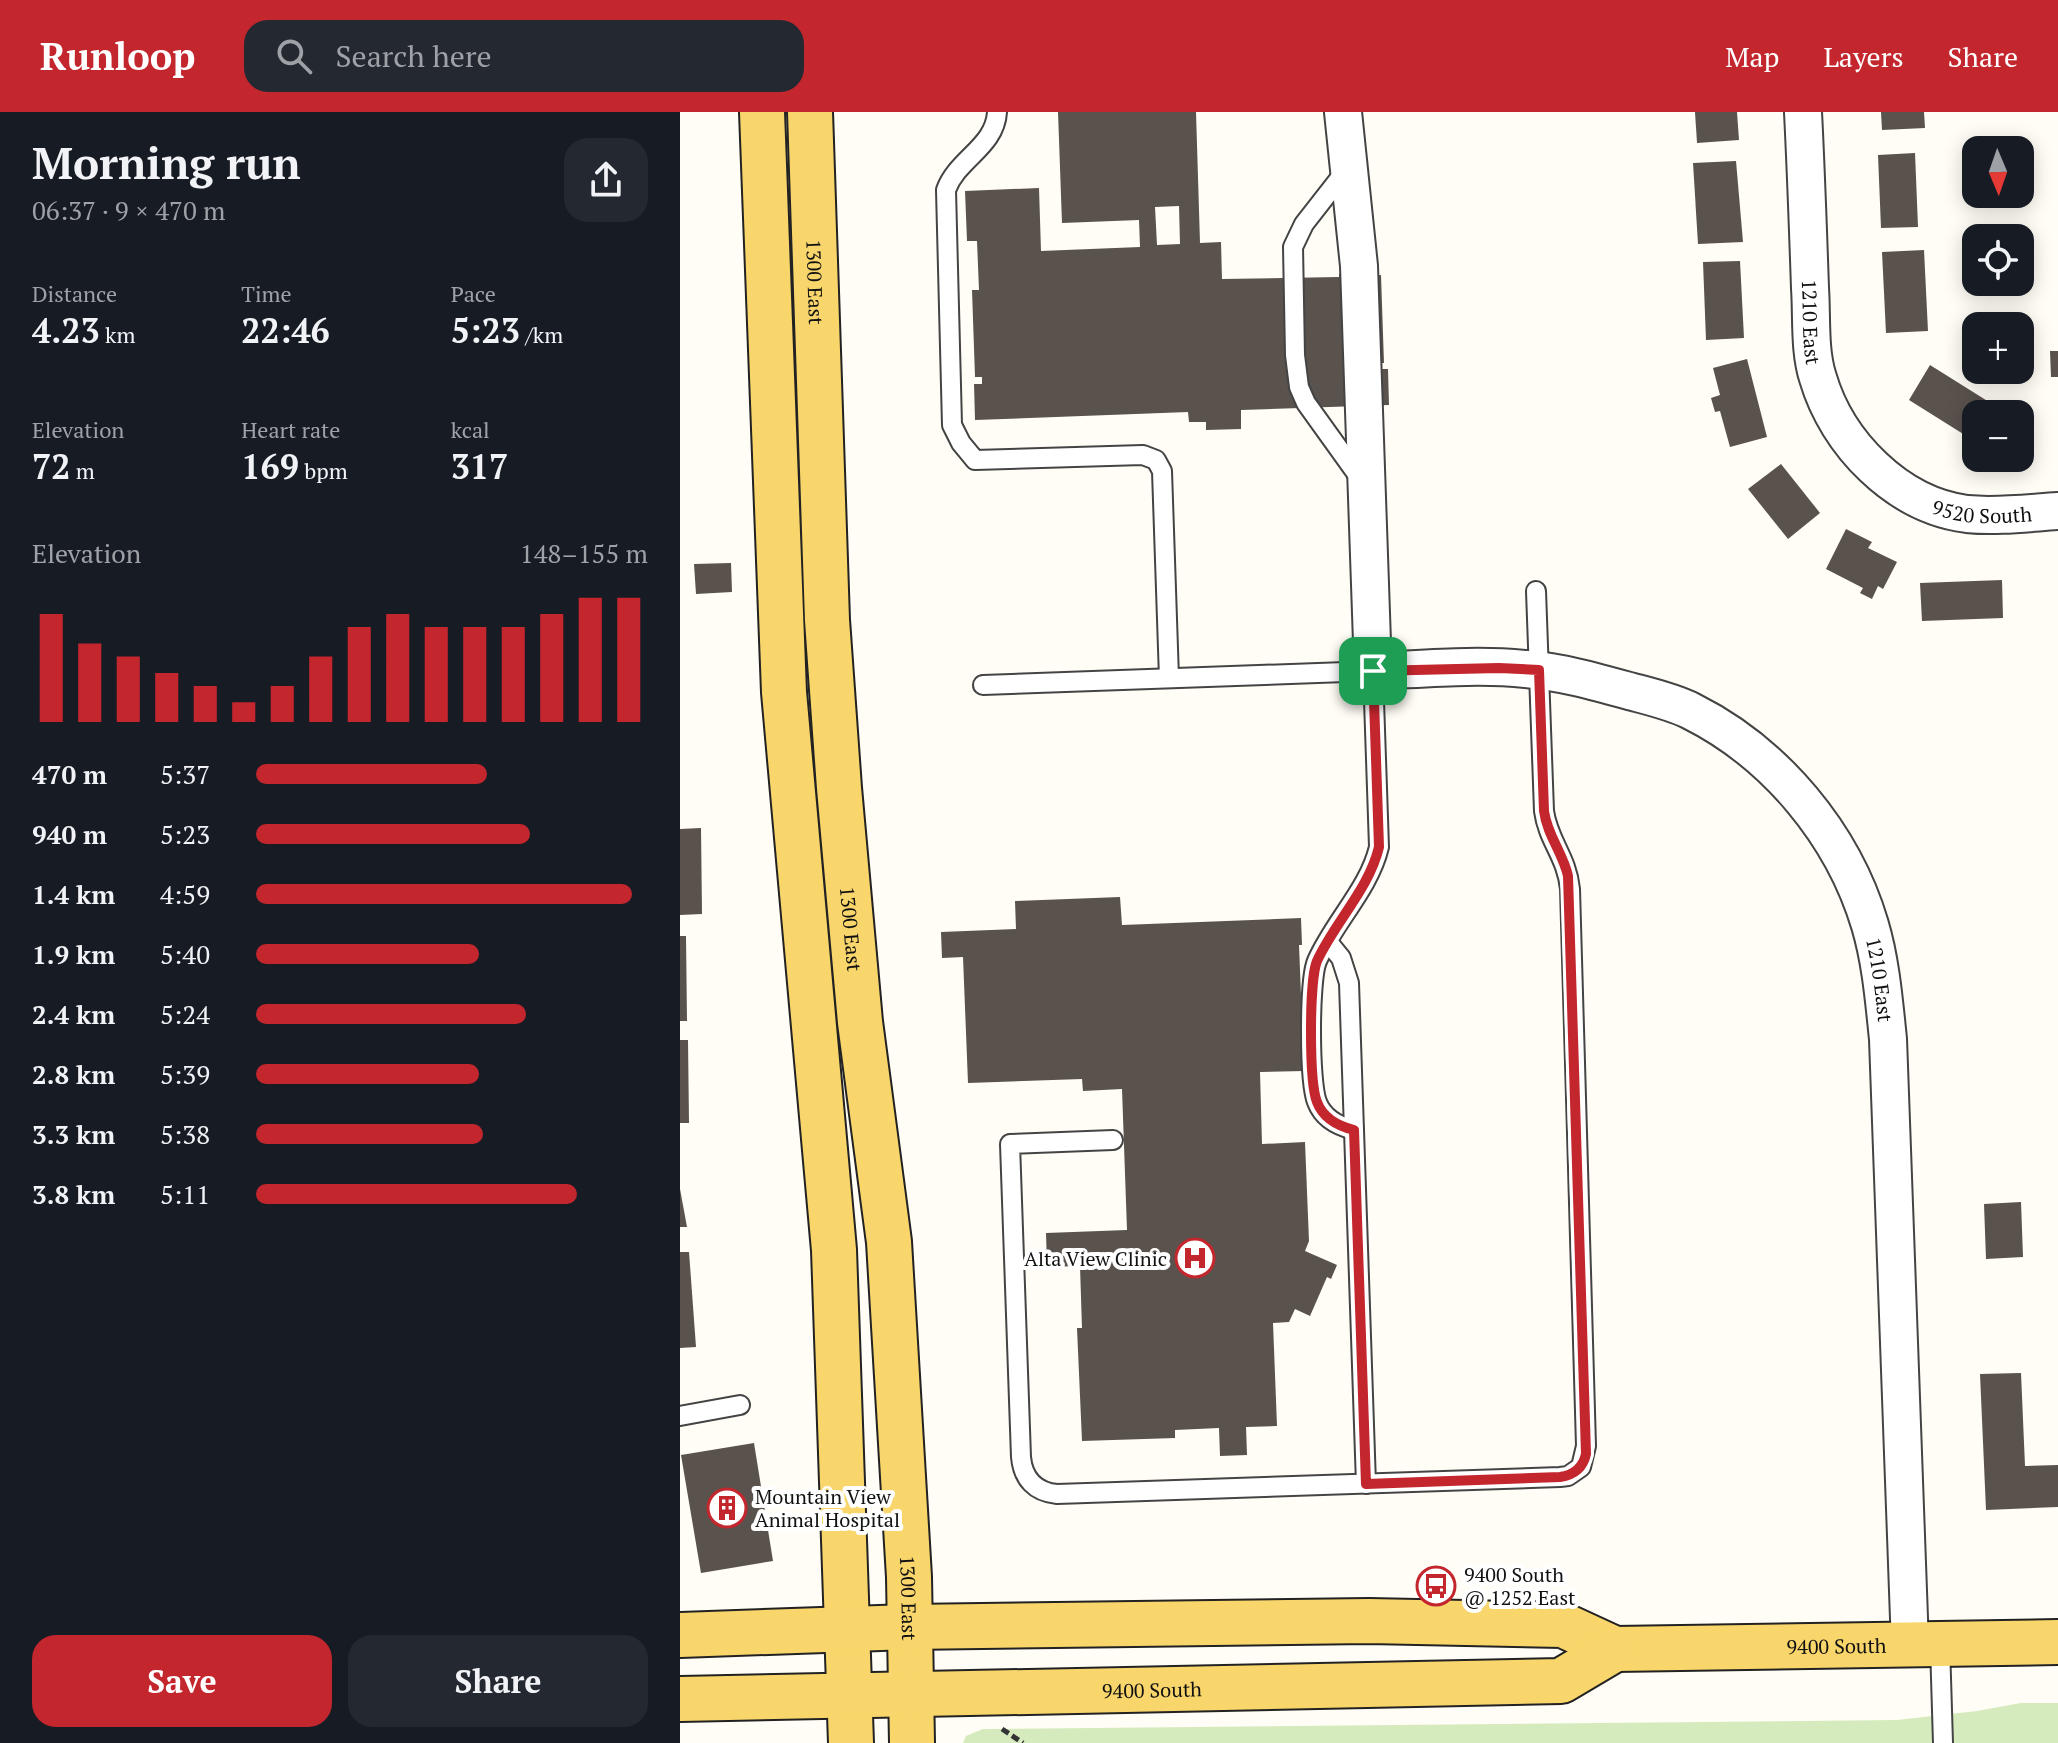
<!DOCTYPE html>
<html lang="en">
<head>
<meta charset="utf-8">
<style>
	:root { --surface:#171b24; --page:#242831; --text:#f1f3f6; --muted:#9ea1a6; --accent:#c4262e }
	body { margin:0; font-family:"PT Serif",serif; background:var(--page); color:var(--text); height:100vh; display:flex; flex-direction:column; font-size:30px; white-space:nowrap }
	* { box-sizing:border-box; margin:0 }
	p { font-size:26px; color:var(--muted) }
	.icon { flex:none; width:44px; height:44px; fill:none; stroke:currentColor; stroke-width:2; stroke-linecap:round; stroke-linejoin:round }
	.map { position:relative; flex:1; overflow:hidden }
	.side { display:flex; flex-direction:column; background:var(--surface); width:680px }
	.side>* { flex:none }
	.needle { width:52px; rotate:178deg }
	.tools { position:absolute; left:1282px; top:24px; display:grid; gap:16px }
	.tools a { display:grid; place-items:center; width:72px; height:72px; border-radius:16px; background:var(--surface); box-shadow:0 4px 20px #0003; font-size:40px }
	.pin { position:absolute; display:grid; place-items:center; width:68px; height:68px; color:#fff; margin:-34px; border-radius:16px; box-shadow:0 4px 12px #0006 }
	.round { display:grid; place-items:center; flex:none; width:84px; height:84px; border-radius:24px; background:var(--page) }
	.head { display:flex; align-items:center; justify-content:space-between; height:136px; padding:0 32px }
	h1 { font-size:44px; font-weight:600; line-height:60px }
	.figures { display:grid; grid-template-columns:repeat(3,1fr); gap:12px; height:136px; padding:8px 32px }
	.figures div { display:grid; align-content:center }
	.figures b { font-size:34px; font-weight:600 }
	.figures small { font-size:22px; font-weight:400 }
	.figures p { font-size:22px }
	.chart { height:224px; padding:16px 32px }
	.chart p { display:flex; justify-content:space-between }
	.chart svg { width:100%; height:144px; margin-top:8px; stroke:var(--accent); stroke-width:6 }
	.primary-button { display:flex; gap:16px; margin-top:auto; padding:16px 32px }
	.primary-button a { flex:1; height:92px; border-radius:24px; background:var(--accent); color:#fff; font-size:32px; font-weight:600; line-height:92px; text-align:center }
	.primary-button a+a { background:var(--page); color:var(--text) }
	ul { padding:0 32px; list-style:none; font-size:26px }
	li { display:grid; grid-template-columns:128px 96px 1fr; align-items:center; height:60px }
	li i { height:20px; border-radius:10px; background:var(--accent) }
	header { display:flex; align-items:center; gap:48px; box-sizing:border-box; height:112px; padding:0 40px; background:var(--accent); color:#fff }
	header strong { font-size:38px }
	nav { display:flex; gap:44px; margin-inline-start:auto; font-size:28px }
	.search { width:560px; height:72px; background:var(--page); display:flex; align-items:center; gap:20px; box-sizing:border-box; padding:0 28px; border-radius:24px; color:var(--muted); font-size:30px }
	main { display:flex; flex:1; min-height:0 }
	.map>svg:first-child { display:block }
	.green { fill:#d5ebbd }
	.building { fill:#5a524d; fill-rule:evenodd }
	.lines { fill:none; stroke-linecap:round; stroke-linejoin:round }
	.service-casing { stroke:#444; stroke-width:22 }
	.minor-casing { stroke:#444; stroke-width:40 }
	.primary-casing { stroke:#222; stroke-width:48 }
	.path { stroke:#333; stroke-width:5; stroke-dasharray:8 4; stroke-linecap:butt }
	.service { stroke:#fff; stroke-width:18 }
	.minor { stroke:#fff; stroke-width:36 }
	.primary { stroke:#f9d66b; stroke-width:44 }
	.route-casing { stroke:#fff; stroke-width:16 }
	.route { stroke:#c4262e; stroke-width:10 }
	.labels { text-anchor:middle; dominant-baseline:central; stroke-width:8; stroke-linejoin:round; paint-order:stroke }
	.street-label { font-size:20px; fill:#111; stroke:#fff }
	.poi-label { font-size:20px; fill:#111; stroke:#fff; text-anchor:start }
</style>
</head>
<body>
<header>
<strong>Runloop</strong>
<div class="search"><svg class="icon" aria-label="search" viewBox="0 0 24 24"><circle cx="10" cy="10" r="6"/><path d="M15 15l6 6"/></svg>Search here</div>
<nav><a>Map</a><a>Layers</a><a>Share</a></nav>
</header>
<main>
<section class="side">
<div class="head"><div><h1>Morning run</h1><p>06:37 · 9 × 470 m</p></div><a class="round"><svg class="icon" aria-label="share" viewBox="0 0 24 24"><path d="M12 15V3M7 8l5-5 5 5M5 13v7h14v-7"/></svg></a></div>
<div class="figures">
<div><p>Distance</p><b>4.23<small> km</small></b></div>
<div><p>Time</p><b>22:46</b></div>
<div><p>Pace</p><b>5:23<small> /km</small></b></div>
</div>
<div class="figures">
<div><p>Elevation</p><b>72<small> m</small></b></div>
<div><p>Heart rate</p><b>169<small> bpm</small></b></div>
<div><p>kcal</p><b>317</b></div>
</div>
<div class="chart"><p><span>Elevation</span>148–155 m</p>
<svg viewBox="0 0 160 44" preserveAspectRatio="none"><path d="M5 44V11M15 44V20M25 44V24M35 44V29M45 44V33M55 44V38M65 44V33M75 44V24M85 44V15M95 44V11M105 44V15M115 44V15M125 44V15M135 44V11M145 44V6M155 44V6"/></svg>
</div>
<ul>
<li><b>470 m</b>5:37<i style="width:59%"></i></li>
<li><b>940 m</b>5:23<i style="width:70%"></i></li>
<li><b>1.4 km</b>4:59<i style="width:96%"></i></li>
<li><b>1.9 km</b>5:40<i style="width:57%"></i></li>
<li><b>2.4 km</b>5:24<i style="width:69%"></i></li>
<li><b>2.8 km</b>5:39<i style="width:57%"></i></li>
<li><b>3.3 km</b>5:38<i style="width:58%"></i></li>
<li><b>3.8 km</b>5:11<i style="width:82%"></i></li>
</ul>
<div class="primary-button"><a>Save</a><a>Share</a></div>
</section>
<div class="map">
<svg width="1378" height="1631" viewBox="0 0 1378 1631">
	<rect width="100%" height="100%" fill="#fffdf5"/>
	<path class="green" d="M 1341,1591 L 1378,1591 L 1378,1631 L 283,1631 L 286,1624 L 303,1617 L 1217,1608 L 1297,1599 Z"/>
	<g class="building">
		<path d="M 378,0 L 516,0 L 520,131 L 541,130 L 542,167 L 659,165 L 659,162 L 686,161 L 686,164 L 701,163 L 704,251 L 697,251 L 697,257 L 708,257 L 709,293 L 561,298 L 561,317 L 526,318 L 526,310 L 509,310 L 508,300 L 295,308 L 294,272 L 302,272 L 302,265 L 295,265 L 292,178 L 299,178 L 297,129 L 287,129 L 285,79 L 359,76 L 361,139 L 460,135 L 459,108 L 382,111 ZM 499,94 L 500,132 L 477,133 L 475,95 Z"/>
		<path d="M 1015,0 L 1057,0 L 1059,28 L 1017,31 Z"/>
		<path d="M 1201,0 L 1244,0 L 1245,16 L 1202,18 Z"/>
		<path d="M 1235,41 L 1238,115 L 1201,116 L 1198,43 Z"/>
		<path d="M 1056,49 L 1063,130 L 1018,132 L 1013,51 Z"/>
		<path d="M 1244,138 L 1248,219 L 1206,221 L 1202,140 Z"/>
		<path d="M 1060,149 L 1064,226 L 1026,228 L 1023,150 Z"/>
		<path d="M 1370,239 L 1378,239 L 1378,265 L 1371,265 Z"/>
		<path d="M 1067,247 L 1087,325 L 1050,335 L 1040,299 L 1035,300 L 1031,286 L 1040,283 L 1033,256 Z"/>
		<path d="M 1250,253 L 1317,295 L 1313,302 L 1296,302 L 1296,330 L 1229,288 Z"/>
		<path d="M 1101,352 L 1140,401 L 1108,427 L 1068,377 Z"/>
		<path d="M 1166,417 L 1192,430 L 1188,436 L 1217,450 L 1203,477 L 1198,474 L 1192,487 L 1180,481 L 1183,476 L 1146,457 Z"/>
		<path d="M 51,451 L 52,480 L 16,482 L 14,452 Z"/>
		<path d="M 1322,468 L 1323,506 L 1242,509 L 1240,471 Z"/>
		<path d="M 21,716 L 22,802 L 0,803 L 0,717 Z"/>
		<path d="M 440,785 L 442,813 L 621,806 L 622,833 L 619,833 L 624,959 L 580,960 L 582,1032 L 625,1030 L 629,1129 L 625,1139 L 657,1153 L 651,1167 L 647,1165 L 630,1204 L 615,1197 L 609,1210 L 593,1211 L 597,1314 L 566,1315 L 567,1343 L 540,1344 L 539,1316 L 495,1318 L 495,1326 L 402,1329 L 397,1216 L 402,1216 L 400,1154 L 367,1155 L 366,1121 L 447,1118 L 442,977 L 403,979 L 402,967 L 288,971 L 283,845 L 262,846 L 261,820 L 336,817 L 335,789 Z"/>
		<path d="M 0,824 L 6,824 L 7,909 L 0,909 Z"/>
		<path d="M 0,928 L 8,928 L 9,1011 L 0,1011 Z"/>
		<path d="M 0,1077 L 7,1115 L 0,1115 Z"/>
		<path d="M 1341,1090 L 1343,1145 L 1306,1147 L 1304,1092 Z"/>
		<path d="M 0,1140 L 9,1140 L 16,1235 L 0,1236 Z"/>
		<path d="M 1341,1261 L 1345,1354 L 1378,1353 L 1378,1395 L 1306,1398 L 1300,1262 Z"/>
		<path d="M 74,1331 L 93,1449 L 21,1461 L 1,1343 Z"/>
	</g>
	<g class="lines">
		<g class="service-casing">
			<g id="service">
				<path d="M 317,0 C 315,35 277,47 266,78 L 272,313 L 281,331 L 295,348 L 463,343 L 476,348 L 482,359 L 489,566"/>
				<path d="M 667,57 L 624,112 L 613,135 L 615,243 L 619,275 L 626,291 L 682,369"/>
				<path d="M 303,573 L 693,559 L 699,735 C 689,777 654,810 637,849 C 629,867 629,970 637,990 C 643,1006 658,1014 674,1018"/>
				<path d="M 648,830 L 661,846 L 669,871 L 686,1372"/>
				<path d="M 433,1028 L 330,1032 L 341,1345 C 343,1367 355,1380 377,1382 L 880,1365 L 888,1364 L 901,1355 L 906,1334 L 890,777 C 887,745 868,729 864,699 L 856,479"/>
				<path d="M 0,1304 L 60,1293"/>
				<path d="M 1260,1533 L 1263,1631"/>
			</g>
		</g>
		<g class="minor-casing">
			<g id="minor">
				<path id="s1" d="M 663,0 L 679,154 L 693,559 C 743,557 796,552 846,557 C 882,560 917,570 953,580 C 972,585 993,590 1011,599 C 1095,641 1163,722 1190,813 C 1201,850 1204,889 1208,927 L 1230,1534"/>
				<path id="s2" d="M 1123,0 C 1126,59 1128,117 1130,176 C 1132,205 1129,239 1138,266 C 1157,331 1217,393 1287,402 C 1317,405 1348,401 1378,399"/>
			</g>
		</g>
		<g class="primary-casing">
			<g id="primary">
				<path d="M 82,0 L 104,580 L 154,1138 L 171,1631"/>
				<path id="s3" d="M 130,0 L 147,508 L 159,676 L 180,910 L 209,1130 L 229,1465 L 232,1631"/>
				<path id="s4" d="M 0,1523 L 229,1515 L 689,1509 L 883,1513 L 935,1537 L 1378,1530"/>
				<path id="s5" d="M 0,1587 L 881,1569 L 935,1537"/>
			</g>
		</g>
		<path class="path" d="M 322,1617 L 343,1631"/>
		<use href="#service" class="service"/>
		<use href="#minor" class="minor"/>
		<use href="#primary" class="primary"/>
	</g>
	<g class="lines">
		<g class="route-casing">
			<path id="route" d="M 819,556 L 859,558 L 864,699 C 867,723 883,741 888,764 L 906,1342 C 903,1356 894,1363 880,1365 L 686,1372 L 674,1018 C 658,1014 643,1006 637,990 C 629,970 629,868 637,849 C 655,810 689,777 699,735 L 693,559 Z"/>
		</g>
		<use href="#route" class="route"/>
	</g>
	<defs>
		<g id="hospital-ring" transform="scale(2)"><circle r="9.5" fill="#fff" stroke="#c4262e" stroke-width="1.5"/><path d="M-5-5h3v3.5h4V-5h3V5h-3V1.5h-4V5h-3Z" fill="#c4262e"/></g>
		<g id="building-ring" transform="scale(2)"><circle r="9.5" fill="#fff" stroke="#c4262e" stroke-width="1.5"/><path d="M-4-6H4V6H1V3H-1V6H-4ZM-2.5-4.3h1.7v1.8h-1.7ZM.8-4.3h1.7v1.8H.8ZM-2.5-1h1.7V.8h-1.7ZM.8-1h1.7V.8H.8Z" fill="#c4262e"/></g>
		<g id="bus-ring" transform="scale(2)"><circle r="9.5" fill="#fff" stroke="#c4262e" stroke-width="1.5"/><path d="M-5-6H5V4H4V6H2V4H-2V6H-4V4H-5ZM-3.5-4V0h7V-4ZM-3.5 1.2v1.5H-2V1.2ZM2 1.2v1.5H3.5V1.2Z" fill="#c4262e"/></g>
	</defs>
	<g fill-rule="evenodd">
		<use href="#hospital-ring" x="515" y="1146"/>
		<use href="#building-ring" x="47" y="1396"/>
		<use href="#bus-ring" x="756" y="1474"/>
	</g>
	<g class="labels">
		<g class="street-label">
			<text stroke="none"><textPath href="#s3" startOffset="170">1300 East</textPath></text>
			<text stroke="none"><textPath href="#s2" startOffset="210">1210 East</textPath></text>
			<text stroke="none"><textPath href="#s2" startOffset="494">9520 South</textPath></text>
			<text stroke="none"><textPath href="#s3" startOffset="818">1300 East</textPath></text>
			<text stroke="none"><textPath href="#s1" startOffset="1226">1210 East</textPath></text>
			<text stroke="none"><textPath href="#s3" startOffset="1490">1300 East</textPath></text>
			<text stroke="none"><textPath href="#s4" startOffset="1162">9400 South</textPath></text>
			<text stroke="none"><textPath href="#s5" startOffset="472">9400 South</textPath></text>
		</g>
		<g class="poi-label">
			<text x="487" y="1146" text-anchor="end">Alta View Clinic</text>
			<text x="75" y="1384">Mountain View<tspan x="75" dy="23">Animal Hospital</tspan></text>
			<text x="784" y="1462">9400 South<tspan x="784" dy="23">@ 1252 East</tspan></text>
		</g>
	</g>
</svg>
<div class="tools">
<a><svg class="needle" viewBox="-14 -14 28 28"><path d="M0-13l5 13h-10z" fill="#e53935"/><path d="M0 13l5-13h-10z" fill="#9ea1a6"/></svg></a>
<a><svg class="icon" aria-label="locate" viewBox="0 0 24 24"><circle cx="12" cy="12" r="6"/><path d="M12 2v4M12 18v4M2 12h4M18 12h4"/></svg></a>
<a>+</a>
<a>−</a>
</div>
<div class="pin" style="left:693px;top:559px;background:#1e9e55"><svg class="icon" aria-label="arrive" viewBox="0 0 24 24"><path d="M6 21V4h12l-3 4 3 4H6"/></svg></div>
</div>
</main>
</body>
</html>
